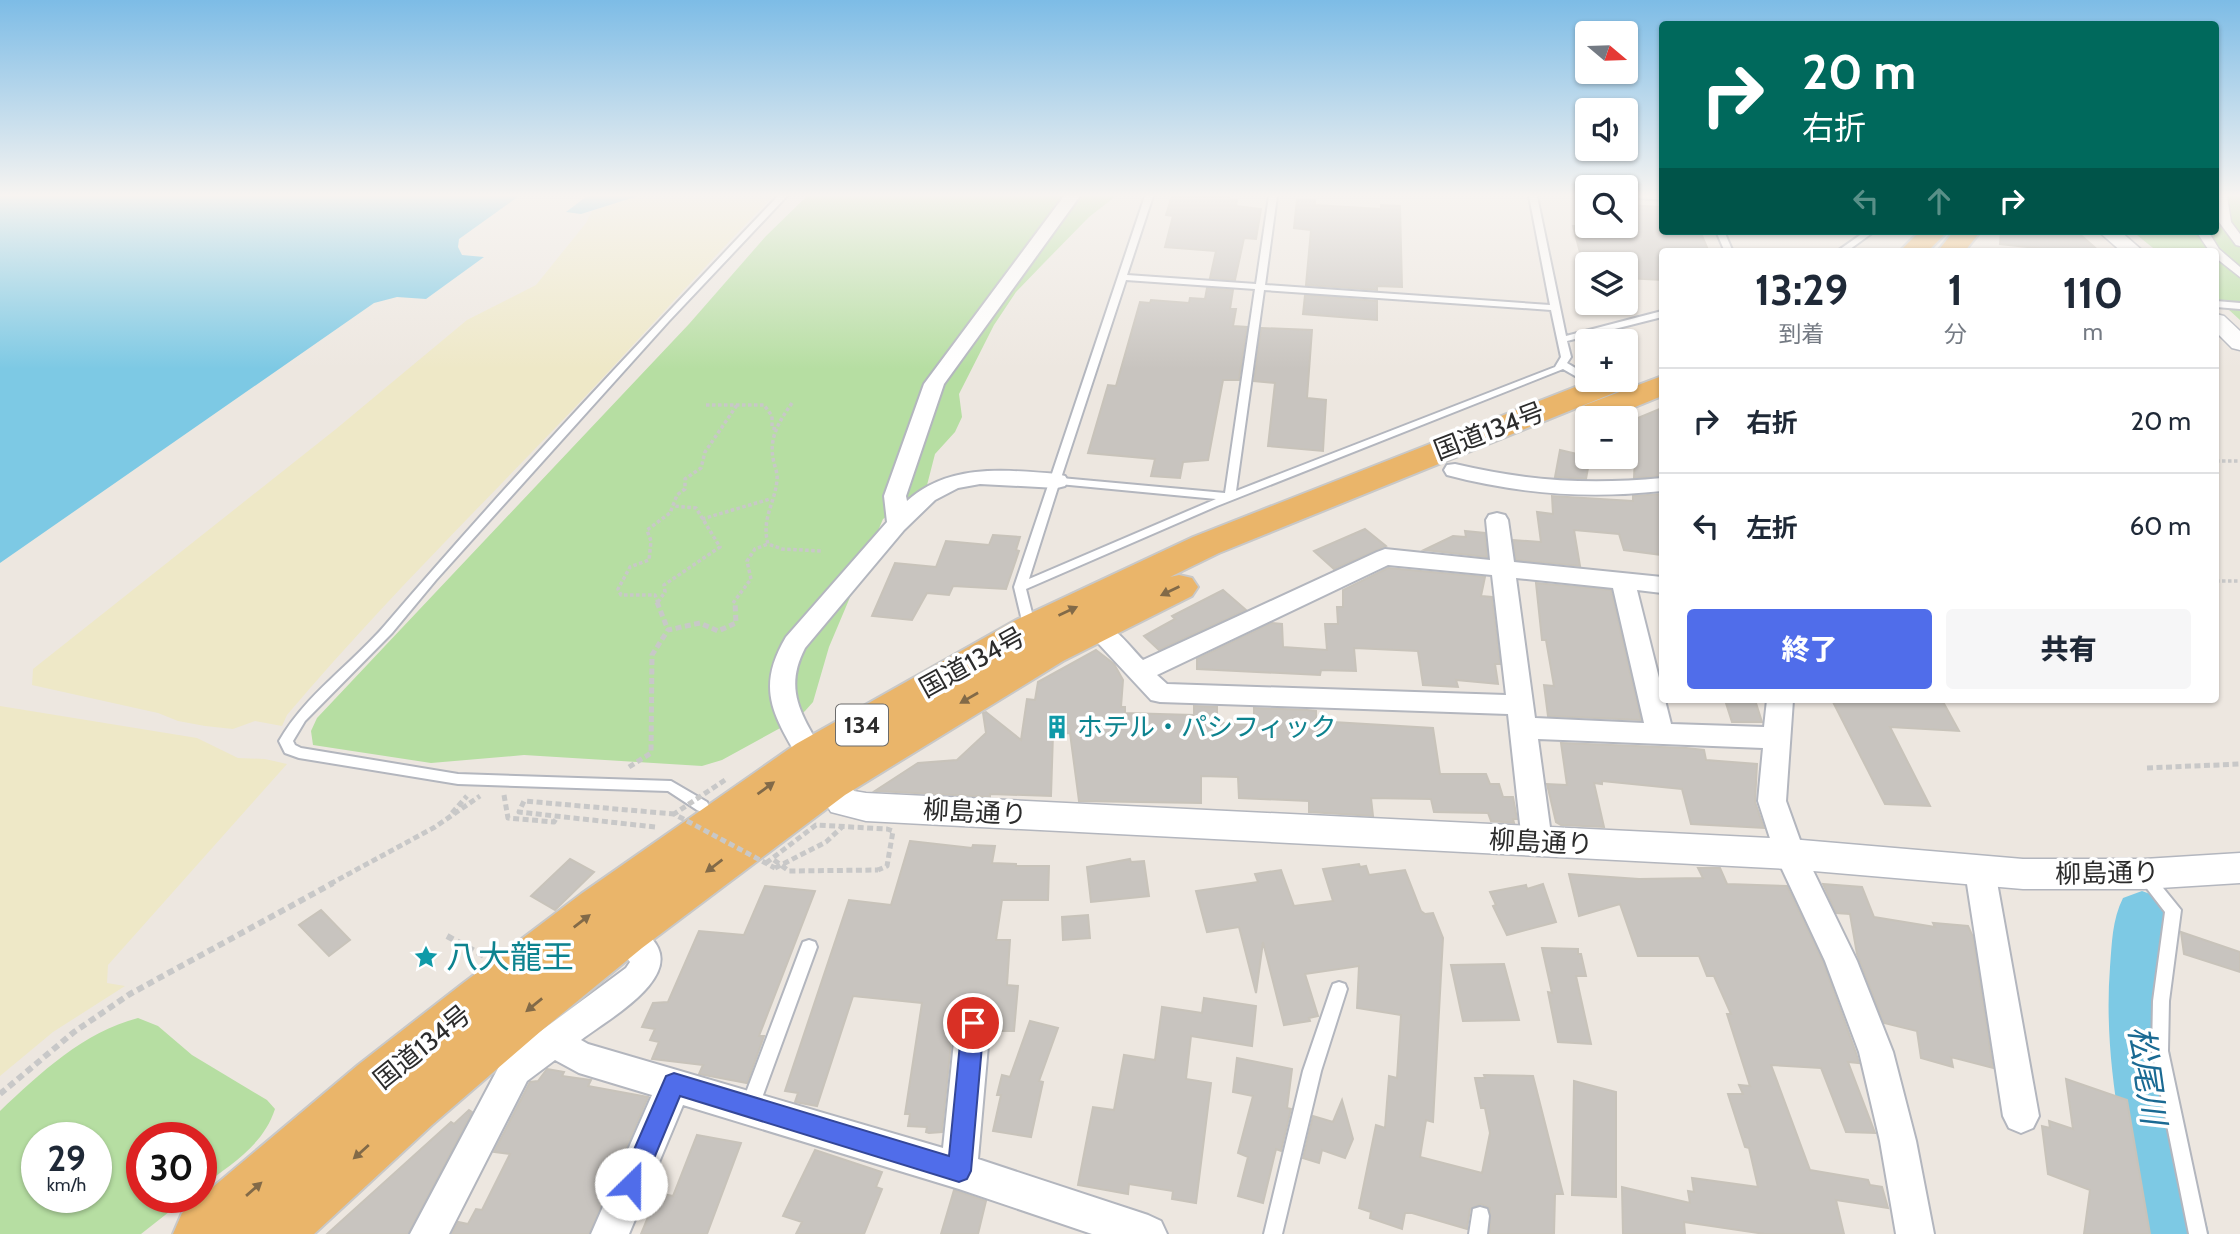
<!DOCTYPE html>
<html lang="ja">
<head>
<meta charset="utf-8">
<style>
	body { margin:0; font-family:Cabin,"Noto Sans JP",sans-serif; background:#f6f6f7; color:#1f2937; height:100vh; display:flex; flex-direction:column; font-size:26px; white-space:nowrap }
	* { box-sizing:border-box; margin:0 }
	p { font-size:23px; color:#747a83 }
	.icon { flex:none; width:38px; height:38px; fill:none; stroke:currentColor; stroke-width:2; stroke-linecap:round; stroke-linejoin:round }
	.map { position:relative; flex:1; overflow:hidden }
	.side { position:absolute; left:1659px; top:248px; width:560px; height:455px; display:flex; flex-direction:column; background:#fff; border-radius:7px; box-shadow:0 2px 5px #0004 }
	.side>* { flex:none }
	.banner { position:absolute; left:1659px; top:21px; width:560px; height:214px; border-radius:7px; box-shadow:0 2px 5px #0004; background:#00695c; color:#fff; overflow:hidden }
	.needle { width:46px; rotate:109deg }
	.fabs { position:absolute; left:1575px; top:21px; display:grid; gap:14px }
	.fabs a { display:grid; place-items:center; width:63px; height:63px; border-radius:7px; background:#fff; box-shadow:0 2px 5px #0004; font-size:35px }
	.speed { position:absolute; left:21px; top:1122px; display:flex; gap:14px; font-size:35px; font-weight:700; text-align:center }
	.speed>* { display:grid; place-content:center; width:91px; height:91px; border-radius:50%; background:#fff; box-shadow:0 2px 5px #0004; line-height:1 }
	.speed small { font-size:18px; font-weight:400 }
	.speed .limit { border:10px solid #d22; background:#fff; color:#111 }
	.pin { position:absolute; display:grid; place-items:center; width:60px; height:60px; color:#fff; margin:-30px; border:4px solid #fff; border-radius:50%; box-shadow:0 2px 7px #0007 }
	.me { position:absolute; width:77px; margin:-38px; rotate:23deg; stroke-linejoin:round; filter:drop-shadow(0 0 5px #0008) }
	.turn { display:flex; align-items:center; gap:24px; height:147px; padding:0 28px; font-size:32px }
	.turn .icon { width:91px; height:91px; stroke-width:2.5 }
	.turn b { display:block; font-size:49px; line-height:60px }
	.lanes { display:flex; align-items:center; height:66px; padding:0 28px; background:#0003; justify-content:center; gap:35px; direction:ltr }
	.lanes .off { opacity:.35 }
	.eta { display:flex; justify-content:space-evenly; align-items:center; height:119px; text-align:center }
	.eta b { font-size:42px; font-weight:800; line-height:49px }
	.primary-button { display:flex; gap:14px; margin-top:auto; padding:14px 28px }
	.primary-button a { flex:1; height:80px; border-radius:7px; background:#506dea; color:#fff; font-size:28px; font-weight:800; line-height:80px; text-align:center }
	.primary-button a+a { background:#f6f6f7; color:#1f2937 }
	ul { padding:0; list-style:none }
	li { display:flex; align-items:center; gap:21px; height:105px; padding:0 28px; border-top:2px solid #e0e1e3 }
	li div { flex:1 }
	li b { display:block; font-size:26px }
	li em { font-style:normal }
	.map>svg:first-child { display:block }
</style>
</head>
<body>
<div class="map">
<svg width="2240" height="1234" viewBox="0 0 2240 1234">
	<rect width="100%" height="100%" fill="#ede7e0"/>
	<path fill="#b6dea2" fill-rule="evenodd" d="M807,196H1116L1089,217L1043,264L1016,292L994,325L959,394L962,417L955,432L935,454L926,489L883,519L829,647L813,702L805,711L793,721L722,760L702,766L524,755L431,763L313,745L311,731L317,718L689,324L766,236Z
		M2216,196H2240V320L2216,298V252H2158L2132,231H2216Z
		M138,1018L158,1026L192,1055L267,1100L275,1109C263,1146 231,1164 201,1187V1138H142V1197H188L141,1234H0V1111C40,1073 84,1032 138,1018ZM37,1138H96V1197H37Z"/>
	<path fill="#eee8c7" d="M638,196H773C707,263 645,333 581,401C482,505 380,605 287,715L282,726L255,721L233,729L205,726L178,721L158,713L32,685L33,669L336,429L467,320L536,285L586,223L592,211Z
		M0,706L197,738L238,758L265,759L287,764L108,965L107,983L125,986L53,1032L0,1076Z"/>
	<path fill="#7dc9e4" d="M0,196H519L459,239L458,247L462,255L484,257L426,299L397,297L374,303L0,563Z
		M587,196H638L581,214L566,212Z"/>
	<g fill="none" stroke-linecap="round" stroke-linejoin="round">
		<path fill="#7dc9e4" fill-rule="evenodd" d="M2142,891L2161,898L2170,915L2166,1007L2171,1063L2185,1137L2209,1234H2141C2123,1145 2103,1058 2110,967C2112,943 2112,920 2123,898Z"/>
	</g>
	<path fill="#c8c4bf" stroke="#c8c3ba" stroke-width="2" d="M1172,196H1229V199L1237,200L1236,206L1261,209L1256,239L1244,238L1235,280L1210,278L1216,251L1165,247L1173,216L1166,215Z
		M1297,199L1315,200V205L1381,209V205L1400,206L1402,287L1377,286V290L1306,285L1311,230L1294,228Z
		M1626,205L1662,207V231H1700L1709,252H1662V280L1626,278V264H1583L1573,226H1626Z
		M2001,231H2076L2100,252H2071L2000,244Z
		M1207,288L1233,290L1230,309H1236L1233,326L1247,327L1239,380H1223L1208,460L1183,462L1180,478L1151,476L1155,459L1088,453L1108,385L1116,386L1140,302L1150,303L1151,300L1189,303L1190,298L1205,299Z
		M1305,295L1377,301V320L1303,314Z
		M1261,328L1312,330L1307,398L1326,400L1323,451L1268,446L1275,383L1254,381Z
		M1662,408V476L1634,478L1635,456L1626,454V423Z
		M1560,450L1590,457L1586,479L1555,477Z
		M1662,494V555L1624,550L1619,534L1574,530L1580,566L1516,560L1513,540L1541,542L1537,512L1553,514L1552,496L1633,501V496Z
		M1365,529L1386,546L1334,569L1314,551Z
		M1465,531L1485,533L1487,557L1424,550L1453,536L1466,537Z
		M993,535L1020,537L1016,550L1019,551L1006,589L953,586L949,595L927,593L912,620L872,616L895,563L936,567L946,541L989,545Z
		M1388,568L1485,577L1481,596L1492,597L1500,664H1495L1498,684L1456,680L1458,687L1423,685L1418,651L1354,648L1356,671L1321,670L1320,675L1197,669V659L1272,623L1282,624L1283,647L1327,650L1325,624H1338L1337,607H1343V590Z
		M1536,583L1611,590L1641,720L1548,716L1544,685L1554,686L1546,640H1542Z
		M1223,590L1246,610L1159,650L1144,636L1175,619L1172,616Z
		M1096,650L1114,664L1123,680L1121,707H1125V713L1194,715V706L1217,707V723L1254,724V708L1307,710L1316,711V721L1433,728L1440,774H1486L1490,784H1499L1503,797H1513L1517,819H1513L1514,823L1491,821L1488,813L1434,812L1431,799L1371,798L1373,816L1309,812V801L1239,798L1238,777L1201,776V803L1079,801L1070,733L1053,734L1051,796L990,794V797L875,791L918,763L957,760L986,733L983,713L986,712L1021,740L1027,699L1035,700L1038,682Z
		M1725,700H1755L1762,722H1732Z
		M1832,700H1942L1959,731L1890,727L1930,806L1885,804Z
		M1561,743L1686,748L1704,750L1706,760L1757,764L1755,802L1764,828L1691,824L1682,789L1602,781V784L1594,783L1604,827L1561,825L1556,822L1547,784L1567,785Z
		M910,841L972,848L973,845L995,846L992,863L1016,864V866H1049L1048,900H1002L996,940H1010L1007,985L1018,986L1014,1031H992V1022L986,1010L972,1006L959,1011L953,1023L942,1132L929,1133L926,1132L927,1127L908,1126L910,1114H905L922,1003L853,996L817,1106L795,1102L798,1093L785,1091L849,900L891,905Z
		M570,859L594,872L555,910L531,896Z
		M1130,859L1131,862L1144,861L1149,896L1091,902L1087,867Z
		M1359,864L1360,867L1366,866L1369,875L1405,870L1421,911L1425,914L1433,913L1443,938L1433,1122L1426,1120L1420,1157L1482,1173L1490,1133L1485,1108H1481L1475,1078H1485L1484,1075L1533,1076L1563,1194H1555L1554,1234H1490V1208L1481,1204L1470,1209L1467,1229L1412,1213H1405L1402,1229L1370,1218L1371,1212L1359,1208L1376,1125L1385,1128L1389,1076L1397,1078L1401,1015L1357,1008L1359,966L1305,974L1318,1016L1309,1018L1310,1021L1284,1025L1263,942L1256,993L1239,927L1207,932L1196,891L1258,882L1255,874L1281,870L1294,906L1333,901L1323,869Z
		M1698,868H1720L1727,884L1787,886L1823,962L1856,1053L1859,1063L1848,1062L1875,1133L1846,1132L1821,1068L1771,1065L1810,1170L1868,1180L1870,1185L1882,1187L1888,1208L1836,1200L1844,1234H1765L1684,1222L1685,1234H1623L1622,1187L1690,1203L1688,1191L1694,1192L1692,1178L1758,1187L1749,1148L1745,1147L1728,1094H1743L1739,1085L1750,1086L1727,1014H1731L1714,976H1707L1699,956H1638L1620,904L1579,916L1569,874L1639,879L1703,878Z
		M1543,884L1556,922L1507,935L1493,906L1496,905L1490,892L1526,885L1527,889Z
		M1823,884L1862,887L1874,917L1935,927L1933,923L1968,926L1973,937L1993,1068L1951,1057L1953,1067L1921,1058L1917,1031L1884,1023L1857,954L1850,914L1836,913Z
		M765,886L815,891L759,1036H764L747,1083L699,1074L703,1065L652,1059L659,1042L650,1040L655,1029L642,1027L653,1003L668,1002L699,931L744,935Z
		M321,910L350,940L329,956L299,925Z
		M1088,915L1090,938L1063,940L1062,917Z
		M2181,932L2240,952V972L2184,954Z
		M1542,948L1578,949V954H1581L1586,976H1576L1591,1044L1558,1042L1548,992L1552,993Z
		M1504,964L1519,1020L1463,1021L1451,965Z
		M1204,998L1256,1006L1252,1046L1191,1036L1186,1079L1211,1083L1196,1203L1172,1199L1173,1191L1129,1184L1128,1194L1078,1185L1093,1107L1114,1110L1124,1055L1155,1060L1162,1007L1202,1013Z
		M1030,1021L1058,1028L1039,1081L1043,1082L1031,1137L993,1131L1001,1095H997L1002,1075L1010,1077Z
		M1237,1058L1292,1069L1287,1108L1291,1109L1281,1151L1276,1149L1263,1203L1238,1196L1248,1157L1238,1153L1253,1096L1233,1092Z
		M547,1069L564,1072L562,1076L591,1080L588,1086L648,1097L589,1234H452L458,1222L468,1224L476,1209L482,1210L510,1154L494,1152L530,1082L538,1081Z
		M2066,1079L2127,1100L2150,1234H2084L2090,1190L2048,1174L2042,1126L2050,1128L2049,1121L2073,1129Z
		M1574,1081L1616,1092V1197L1572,1195Z
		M1342,1100L1353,1139L1345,1158L1322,1150L1319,1163L1303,1158L1313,1116L1333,1122Z
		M469,1110L472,1112L408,1234H327L451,1122L454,1124Z
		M697,1135L741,1143L707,1234H641L658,1193L673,1196Z
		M815,1150L882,1172L876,1187L882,1189L864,1234H796L802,1222L783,1216Z
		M954,1190L986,1201L978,1234H941Z"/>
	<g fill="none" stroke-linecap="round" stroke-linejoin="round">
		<g stroke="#b3b6be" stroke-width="4">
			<path id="service" d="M778,196H787L669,321L436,580L392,633L305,721L293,741L295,745L301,748L458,774L671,781L707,802L709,806L707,810L702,812L697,810L668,791L458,784L299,758L285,753L279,741C306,694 352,664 386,624C512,477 645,336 778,196Z
				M1145,196H1153L1127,275L1256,284L1269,196H1277L1265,285L1550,305L1529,196H1537L1566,336L1662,311V317L1567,341L1571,357L1567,363L1587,375V380H1591L1590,381H1584L1563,369L1217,506L1026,589L1036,629L1030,633L1024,629L1014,587ZM1126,280L1255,289L1225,493L1061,478ZM1264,290L1551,310L1561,357L1555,367L1236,491ZM1059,484L1216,499L1029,579Z
				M1636,196H1662V200L1640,198Z
				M1716,231H1724L1733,252H1725Z
				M1866,231H1875L1846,252H1836Z
				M2216,301L2240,303V309L2216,307Z
				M2146,871L2151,873L2181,910L2169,1001L2168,1051L2207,1234H2189L2152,1051L2153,1001L2165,912L2138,877L2141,873Z
				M809,940L815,942L817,947L759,1106L756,1112L750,1114L744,1112L741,1106L801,947L803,942Z
				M1339,982L1345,984L1347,989L1321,1071L1282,1234H1264L1303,1071L1331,989L1333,984Z
				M1480,1207L1487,1209L1489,1216L1487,1234H1469L1473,1209Z"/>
		</g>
		<g stroke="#b3b6be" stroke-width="3">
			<path id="pedestrian" d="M2216,196H2227L2231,222L2240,234V246L2236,245L2219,222Z
				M2196,231H2208L2219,249L2240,267V277L2216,258V252H2210Z"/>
		</g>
		<g stroke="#b3b6be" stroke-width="4">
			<path id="minor" d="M1064,196H1080L944,384L906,496L907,501C949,463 1005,470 1057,474L1065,476L1068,481L1065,486L1057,488L980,484L958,488L935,500L904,530L805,648C782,692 804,718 825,756L821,763L811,766L801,763C774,716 755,689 786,637L887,522L884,496L924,384Z
				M1455,464C1527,481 1588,485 1662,478V491C1588,499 1519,494 1447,475L1444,470L1447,465Z
				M1497,513L1505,515L1508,520L1514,562L1662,577V593L1637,590L1662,690V700H1665L1671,724L1764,727L1767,700H1793L1786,801L1805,854L1857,961L1893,1052L1916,1141L1934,1234H1896L1880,1141L1859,1052L1825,961L1775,854L1758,801L1763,748L1538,739L1552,842L1547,850L1537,854L1527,850L1522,842L1508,714L1160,702L1151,700L1084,628L1087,622C1109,616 1128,645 1143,660L1377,552L1385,549L1490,560L1486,520L1489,515ZM1388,565L1492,575L1506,695L1167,684L1157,675ZM1516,578L1613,588L1644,723L1535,718Z
				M1980,859L1991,862L1995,871L2039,1116L2033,1128L2021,1133L2009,1128L2003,1116L1965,871L1969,862Z
				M625,919C636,924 642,930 651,938C688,976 608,1019 581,1040L588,1044L943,1148L956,1023L961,1012L973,1008L985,1012L990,1023L978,1159L1148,1215L1161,1221L1167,1234H1092L959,1189L683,1105L629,1234H591L652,1095L579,1073L555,1060L527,1081L449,1234H410L503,1059L626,968L630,962L609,933L614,923Z"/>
		</g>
		<g stroke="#b3b6be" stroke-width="3">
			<path id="tertiary" d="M2098,231H2120L2144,252H2122Z
				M2216,314L2224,316L2240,331V350L2232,348L2216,332Z
				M817,752L829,756L854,791L866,793L1790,839L2023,859H2144L2240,853V883L2144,889H2023L1790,869L866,821L831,812L800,765L805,756Z"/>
		</g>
		<g stroke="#c8c8c8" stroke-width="4">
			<path id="trunk" d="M1920,231H1948L1927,252H1899Z
				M1954,231H1981L1964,252H1937Z
				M1626,372L1631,374L1635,380L1631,386L1219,553L1170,577L1179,575L1192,578L1198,587L1192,596L1063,661L845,795L642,948L541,1031L432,1125L314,1234H173L182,1213L358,1065L462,984L581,894L796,744L1016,620L1193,537L1593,380H1626Z
				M1662,376V396L1608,418L1587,419L1580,412L1585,405Z"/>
		</g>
		<path stroke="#c8c8c8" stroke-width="3.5" stroke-dasharray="3.5 2.5" stroke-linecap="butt" d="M792,403C780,420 769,437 773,458C774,466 778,472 777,480C775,503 761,519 768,544L782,549L822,551
			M706,405H764L772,416V428L776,429
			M2216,461H2240
			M702,519L770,499
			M2216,581H2240
			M658,602L665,592L664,585L720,547L696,508L674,506
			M658,603L655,595H621L618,589L630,567L649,560L651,541L647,530L670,513L677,495L685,489V479L701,468L705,452L737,405
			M733,603L751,579L747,561L755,549L768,544"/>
		<path stroke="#c8c8c8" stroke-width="5" stroke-dasharray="6 3.5" stroke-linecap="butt" d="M657,602L668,630
			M629,767L651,753L652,655L668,630L700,623L718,631L736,623L735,602
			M2147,768L2240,764
			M504,795L508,818L554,822L558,815
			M452,813L467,796
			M655,827L519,812L524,801L674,814
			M774,860L789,871L878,870
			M775,868L826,842L842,827
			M330,884L435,827L480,796"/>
		<path stroke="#c8c8c8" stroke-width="6" stroke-dasharray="7 4.5" stroke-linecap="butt" d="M447,936L484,956
			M0,1094L74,1032L130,994L333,883"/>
		<use href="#service" fill="#fff" fill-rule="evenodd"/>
		<use href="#pedestrian" fill="#fff" fill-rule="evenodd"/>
		<use href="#minor" fill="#fff" fill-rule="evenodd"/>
		<use href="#tertiary" fill="#fff" fill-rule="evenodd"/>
		<use href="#trunk" fill="#eab56a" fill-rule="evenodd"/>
		<path stroke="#c8c8c8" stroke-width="5" stroke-dasharray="6 3.5" stroke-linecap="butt" d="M725,780L674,814L775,868
			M766,863L816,825L887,829L893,831L887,866L878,870"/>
	</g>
	<defs><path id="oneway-solid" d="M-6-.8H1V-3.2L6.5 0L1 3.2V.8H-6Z" transform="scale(1.75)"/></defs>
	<g fill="#826a48">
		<use href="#oneway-solid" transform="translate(1170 591) rotate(154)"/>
		<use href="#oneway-solid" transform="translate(1068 611) rotate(-25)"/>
		<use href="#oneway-solid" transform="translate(969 698) rotate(150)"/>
		<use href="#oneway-solid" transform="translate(766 788) rotate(-36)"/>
		<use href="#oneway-solid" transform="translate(714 866) rotate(143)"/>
		<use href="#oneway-solid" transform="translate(582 921) rotate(-38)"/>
		<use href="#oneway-solid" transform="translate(534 1005) rotate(141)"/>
		<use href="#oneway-solid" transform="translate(361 1152) rotate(138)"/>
		<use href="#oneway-solid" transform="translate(254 1189) rotate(-41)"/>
	</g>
	<linearGradient id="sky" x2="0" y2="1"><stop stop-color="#7dbce6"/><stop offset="0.53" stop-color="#f7f4f1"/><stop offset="1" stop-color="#f7f4f1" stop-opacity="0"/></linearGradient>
	<rect width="2240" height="369" fill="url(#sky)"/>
	<path fill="#506dea" stroke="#344798" stroke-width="2" d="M973,1013L981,1016L984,1023L971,1171L967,1179L959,1182L680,1096L640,1192L631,1196L623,1192L619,1184L623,1175L666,1076L674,1073L949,1156L962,1023L965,1016Z"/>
	<defs>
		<g id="building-bare" transform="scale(1.89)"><path d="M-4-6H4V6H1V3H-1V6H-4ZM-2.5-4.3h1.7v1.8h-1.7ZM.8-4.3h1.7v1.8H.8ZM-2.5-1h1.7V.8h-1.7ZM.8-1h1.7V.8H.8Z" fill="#0f9aa8" stroke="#fff" stroke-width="2.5" paint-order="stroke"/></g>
		<g id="sight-bare" transform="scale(1.89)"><path d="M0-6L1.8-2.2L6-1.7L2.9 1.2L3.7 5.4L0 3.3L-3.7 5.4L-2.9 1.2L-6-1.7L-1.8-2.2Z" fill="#0f9aa8" stroke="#fff" stroke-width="2.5" paint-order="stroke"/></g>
	</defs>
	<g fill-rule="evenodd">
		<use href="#building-bare" x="1057" y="727"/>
		<use href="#sight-bare" x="426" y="957"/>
	</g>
	<g text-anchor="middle" stroke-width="7" stroke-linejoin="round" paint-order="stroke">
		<rect fill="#fff" stroke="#6b6b6b" stroke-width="2" x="836" y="704.5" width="52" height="41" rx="5"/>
		<g font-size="24" font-weight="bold" fill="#2c2c2c">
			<text x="862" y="733">134</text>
		</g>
		<g font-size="26" fill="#2c2c2c" stroke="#fff">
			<text transform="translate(1489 431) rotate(-21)" y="9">国道134号</text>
			<text transform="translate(972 662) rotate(-29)" y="9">国道134号</text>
			<text transform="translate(975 812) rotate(3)" y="9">柳島通り</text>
			<text transform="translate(1541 842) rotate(3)" y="9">柳島通り</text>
			<text transform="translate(2107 873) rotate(-1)" y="9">柳島通り</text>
			<text transform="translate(422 1047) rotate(-39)" y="9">国道134号</text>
		</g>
		<g font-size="26" fill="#0d838f" stroke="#fff" text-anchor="start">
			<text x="1077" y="736">ホテル・パシフィック</text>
		</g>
		<g font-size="32" fill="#0d838f" stroke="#fff" text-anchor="start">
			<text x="446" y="968">八大龍王</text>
		</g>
		<g font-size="33" font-style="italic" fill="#1a6a93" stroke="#fff">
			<text transform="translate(2148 1075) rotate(82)" y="12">松尾川</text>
		</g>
	</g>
</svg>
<div class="fabs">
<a><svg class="needle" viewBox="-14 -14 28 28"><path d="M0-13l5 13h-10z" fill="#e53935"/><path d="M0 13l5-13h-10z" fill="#747a83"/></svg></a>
<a><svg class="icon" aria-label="sound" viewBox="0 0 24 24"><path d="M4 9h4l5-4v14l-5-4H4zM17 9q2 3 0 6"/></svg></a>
<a><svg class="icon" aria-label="search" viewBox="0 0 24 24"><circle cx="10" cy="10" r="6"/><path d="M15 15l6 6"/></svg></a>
<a><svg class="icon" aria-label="layers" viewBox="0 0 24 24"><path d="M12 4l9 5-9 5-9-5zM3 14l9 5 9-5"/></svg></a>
<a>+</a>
<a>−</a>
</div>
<div class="speed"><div>29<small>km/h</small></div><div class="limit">30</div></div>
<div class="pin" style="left:973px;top:1023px;background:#d93025"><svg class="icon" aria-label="arrive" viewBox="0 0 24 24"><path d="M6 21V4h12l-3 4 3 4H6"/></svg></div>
<svg class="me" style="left:631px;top:1184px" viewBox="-20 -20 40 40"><circle r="19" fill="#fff"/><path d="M0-13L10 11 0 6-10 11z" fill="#506dea"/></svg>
<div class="banner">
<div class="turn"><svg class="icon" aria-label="right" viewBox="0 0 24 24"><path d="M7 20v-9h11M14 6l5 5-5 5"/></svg><div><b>20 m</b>右折</div></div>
<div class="lanes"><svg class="icon off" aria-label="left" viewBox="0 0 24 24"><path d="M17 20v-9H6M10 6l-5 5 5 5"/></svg><svg class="icon off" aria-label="ahead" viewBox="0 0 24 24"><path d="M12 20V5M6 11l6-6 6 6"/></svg><svg class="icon" aria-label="right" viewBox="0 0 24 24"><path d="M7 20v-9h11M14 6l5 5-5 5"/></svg></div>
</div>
<section class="side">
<div class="eta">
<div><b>13:29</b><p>到着</p></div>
<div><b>1</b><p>分</p></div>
<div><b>110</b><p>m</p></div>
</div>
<ul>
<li><svg class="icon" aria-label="right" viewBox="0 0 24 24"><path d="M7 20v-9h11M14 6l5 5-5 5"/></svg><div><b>右折</b></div><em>20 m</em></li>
<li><svg class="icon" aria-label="left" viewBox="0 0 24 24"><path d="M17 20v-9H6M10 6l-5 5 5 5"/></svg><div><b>左折</b></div><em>60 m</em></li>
</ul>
<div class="primary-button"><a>終了</a><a>共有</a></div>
</section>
</div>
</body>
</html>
